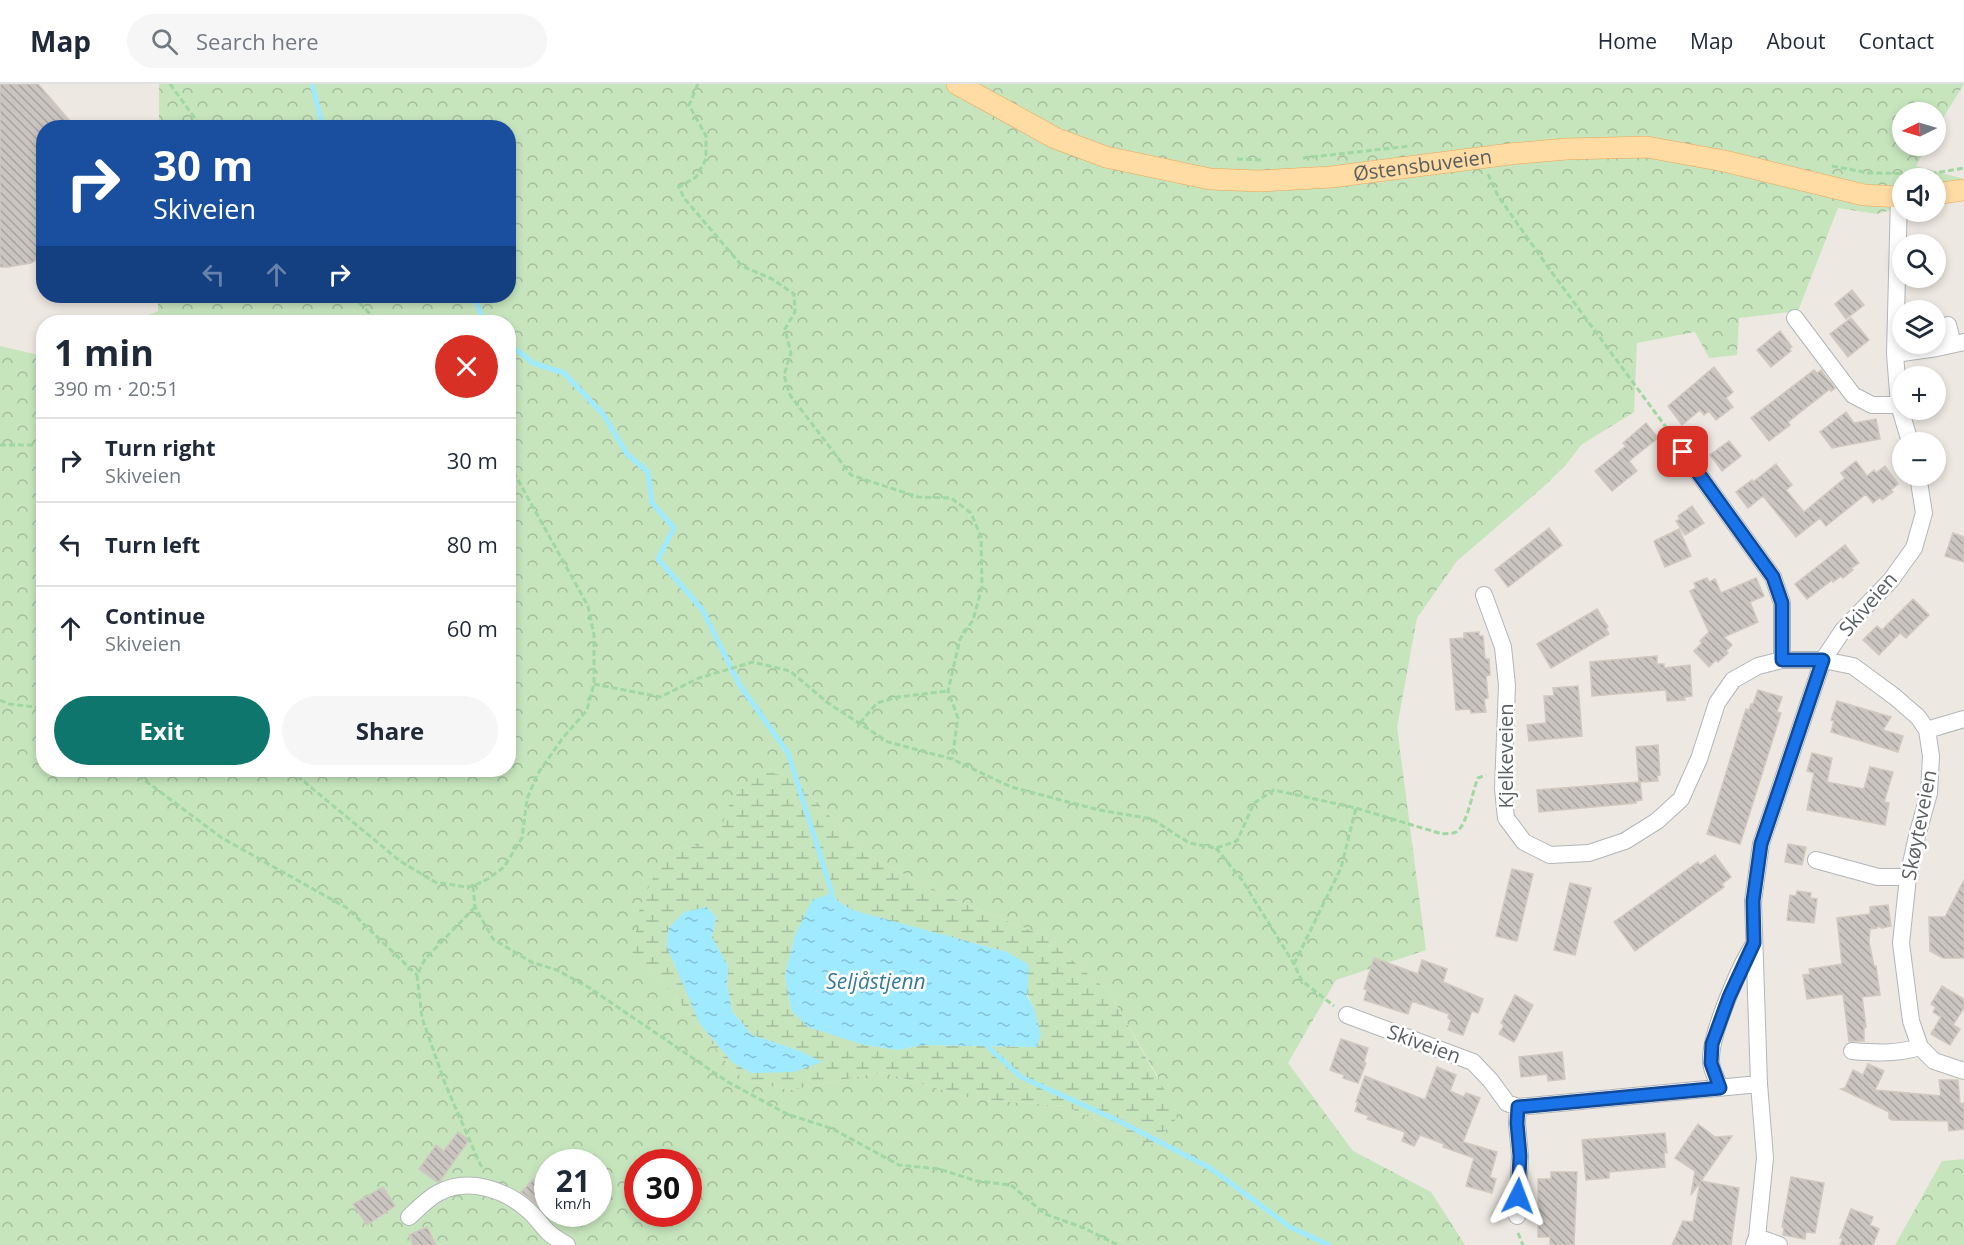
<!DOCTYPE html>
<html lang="en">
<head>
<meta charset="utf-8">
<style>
	body { margin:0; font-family:"Open Sans",sans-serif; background:#f6f6f7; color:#1f2937; height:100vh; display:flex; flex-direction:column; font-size:22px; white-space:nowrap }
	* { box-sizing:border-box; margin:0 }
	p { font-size:20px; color:#747a83 }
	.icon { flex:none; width:33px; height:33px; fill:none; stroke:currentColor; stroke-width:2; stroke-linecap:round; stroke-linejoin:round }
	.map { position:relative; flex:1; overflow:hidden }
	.panel { position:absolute; left:36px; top:231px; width:480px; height:462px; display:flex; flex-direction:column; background:#fff; border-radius:24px; box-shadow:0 3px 9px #0003 }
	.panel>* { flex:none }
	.banner { position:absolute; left:36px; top:36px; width:480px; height:183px; border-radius:24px; box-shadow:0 3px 9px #0003; background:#1a4fa0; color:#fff; overflow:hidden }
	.needle { width:39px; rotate:265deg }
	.tools { position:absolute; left:1892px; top:18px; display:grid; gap:12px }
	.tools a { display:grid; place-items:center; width:54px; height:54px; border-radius:50%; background:#fff; box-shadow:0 3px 9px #0003; font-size:30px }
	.speed { position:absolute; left:534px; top:1065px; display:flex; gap:12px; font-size:30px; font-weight:700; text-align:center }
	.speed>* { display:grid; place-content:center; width:78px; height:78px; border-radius:50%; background:#fff; box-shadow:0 3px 9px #0003; line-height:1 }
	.speed small { font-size:15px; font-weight:400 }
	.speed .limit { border:9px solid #d22; background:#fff; color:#111 }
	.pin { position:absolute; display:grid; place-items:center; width:51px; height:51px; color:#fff; margin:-26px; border-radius:12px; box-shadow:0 3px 9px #0006 }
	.me { position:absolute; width:66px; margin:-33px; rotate:3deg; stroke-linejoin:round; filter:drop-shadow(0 0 4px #0008) }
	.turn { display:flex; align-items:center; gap:21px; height:126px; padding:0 18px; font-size:27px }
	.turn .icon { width:78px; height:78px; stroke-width:2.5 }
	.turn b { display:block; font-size:42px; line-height:51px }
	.lanes { display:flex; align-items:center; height:57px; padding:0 18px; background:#0003; justify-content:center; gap:30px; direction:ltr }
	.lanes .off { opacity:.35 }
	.round { display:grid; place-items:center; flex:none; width:63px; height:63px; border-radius:32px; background:#f6f6f7 }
	.head { display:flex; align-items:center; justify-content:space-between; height:102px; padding:0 18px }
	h1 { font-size:36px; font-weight:700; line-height:45px }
	.cta { display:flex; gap:12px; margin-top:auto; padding:12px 18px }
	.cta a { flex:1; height:69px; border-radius:36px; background:#0f766e; color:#fff; font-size:24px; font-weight:700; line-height:69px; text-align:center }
	.cta a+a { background:#f6f6f7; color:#1f2937 }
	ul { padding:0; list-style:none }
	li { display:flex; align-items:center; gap:18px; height:84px; padding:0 18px; border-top:2px solid #e0e1e3 }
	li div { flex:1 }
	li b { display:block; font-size:22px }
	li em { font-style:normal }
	header { display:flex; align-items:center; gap:36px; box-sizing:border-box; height:84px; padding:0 30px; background:#fff; border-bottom:2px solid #e0e1e3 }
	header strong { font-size:28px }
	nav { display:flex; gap:33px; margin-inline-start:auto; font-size:21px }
	.search { width:420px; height:54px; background:#f6f6f7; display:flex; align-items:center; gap:15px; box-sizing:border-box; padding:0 21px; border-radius:33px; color:#747a83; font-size:22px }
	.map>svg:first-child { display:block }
</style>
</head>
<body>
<header>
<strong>Map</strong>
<div class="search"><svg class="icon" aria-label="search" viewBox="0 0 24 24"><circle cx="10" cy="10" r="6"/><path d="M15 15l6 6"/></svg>Search here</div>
<nav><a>Home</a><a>Map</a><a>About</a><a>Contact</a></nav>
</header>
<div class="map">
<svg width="1964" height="1161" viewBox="0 0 1964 1161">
	<defs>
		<pattern id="forest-crowns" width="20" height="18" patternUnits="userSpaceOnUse" patternTransform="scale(1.5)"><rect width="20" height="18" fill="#c6e5bd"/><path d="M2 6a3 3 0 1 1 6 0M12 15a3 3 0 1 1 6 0" fill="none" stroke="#a4bd9d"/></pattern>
		<pattern id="wetland-marsh" width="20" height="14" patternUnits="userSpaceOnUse" patternTransform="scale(1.5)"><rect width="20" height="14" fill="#c6e5bd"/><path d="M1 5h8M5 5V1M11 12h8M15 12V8" fill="none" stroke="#a4bd9d"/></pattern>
		<pattern id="water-ripples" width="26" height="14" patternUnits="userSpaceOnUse" patternTransform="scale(1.5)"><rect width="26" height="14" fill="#9feaff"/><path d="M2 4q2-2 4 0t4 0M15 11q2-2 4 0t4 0" fill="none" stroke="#85c1d2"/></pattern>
		<pattern id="building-back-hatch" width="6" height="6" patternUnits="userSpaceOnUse" patternTransform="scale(1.5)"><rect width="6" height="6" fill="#cac5c0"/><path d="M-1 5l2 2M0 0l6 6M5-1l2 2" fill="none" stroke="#a7a39f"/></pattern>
	</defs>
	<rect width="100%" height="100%" fill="#ede8e1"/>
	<path fill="url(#forest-crowns)" fill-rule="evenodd" d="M159,0H1964L1935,47V28H1902V62H1927L1916,82L1964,95V114L1935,116V94H1902V123L1877,130L1838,124L1798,227L1739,234L1737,271L1709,274L1695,248L1637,259L1634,328L1581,361L1565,382L1542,404L1457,477L1417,534L1397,643L1426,866L1336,896L1288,979L1353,1067L1431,1108L1465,1161H0V262L43,272L44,686H508V238H132L158,227V212H508V44L159,43ZM798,697L864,770L951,814L1044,852L1109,908L1158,993L1151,1061L1065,1022L974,1015L882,988L791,1006L746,997L729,981L674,911L632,871L666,766L716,758ZM548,1078H598V1130H548ZM638,1078H688V1130H638Z
		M1964,1075V1161H1895L1942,1077Z"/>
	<path fill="url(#wetland-marsh)" fill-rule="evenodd" d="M767,687L798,697L864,770L951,814L1044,852L1109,908L1179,1032L1151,1061L1065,1022L974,1015L882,988L791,1006L746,997L729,981L674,911L632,872L640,822L666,766L716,758L735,705ZM832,809L838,817L851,826L1007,868L1033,922L1037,963L923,961L898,966L864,961L791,926L785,891L795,851ZM707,823L716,833L712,854L728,881L727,901L732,927L752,951L800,967L821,978L751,989L732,978L700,940Z"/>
	<path fill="url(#water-ripples)" d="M832,809L838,817L852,826L1007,868L1029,881L1027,912L1033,922L1041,950L1037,963L923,961L898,966L864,961L808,943L791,926L785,891L795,851L812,816Z
		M707,823L716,833L712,854L728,881L727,901L732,927L752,951L800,967L822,978L794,988L751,989L732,978L700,940L667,863L668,845L684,828Z"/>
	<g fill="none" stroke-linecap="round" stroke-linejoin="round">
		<path stroke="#9feaff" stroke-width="5" d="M312,0L323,44
			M474,212L482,233L487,238
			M508,259L533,279L564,289L603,330L627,370L648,388L652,419L674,444L658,475L702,525L739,600L788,669L832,809
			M987,962L1021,993L1121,1038L1210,1084L1290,1143L1329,1161"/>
	</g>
	<path fill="url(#building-back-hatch)" stroke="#d1c8bf" stroke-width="1.5" d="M0,0H38L76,44H44V172L31,179L8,183H0Z
		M1852,206L1864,221L1846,235L1835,220Z
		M1851,234L1869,256L1848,273L1830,250Z
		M1780,247L1792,263L1789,265L1791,267L1771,283L1757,266Z
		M1714,283L1733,308L1726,314L1733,323L1716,336L1709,327L1704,331L1700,326L1682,341L1668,322Z
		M1814,286L1817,289L1821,286L1835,304L1831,307L1830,305L1788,338L1790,341L1769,357L1751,334Z
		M1846,328L1854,339L1876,335L1880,355L1832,364L1820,348Z
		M1646,339L1658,354L1629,377L1637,387L1612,407L1595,387L1626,362L1623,359Z
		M1729,357L1741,372L1722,387L1710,371Z
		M1856,377L1867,392L1874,386L1876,389L1885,382L1898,400L1891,406L1893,408L1882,416L1880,413L1873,419L1866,410L1826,442L1820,434L1796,453L1763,412L1748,424L1736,408L1752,396L1753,398L1776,380L1792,401L1786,406L1804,428L1845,394L1841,389Z
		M1692,422L1704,439L1685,451L1676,437L1680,435L1678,432Z
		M1549,444L1562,461L1508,503L1495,486Z
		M1679,445L1691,472L1665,483L1654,457Z
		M1953,449L1964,453V478L1945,472Z
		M1845,461L1859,479L1851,484L1853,486L1843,494L1841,492L1833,498L1832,496L1807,515L1795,500Z
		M1707,494L1709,498L1715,495L1721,509L1756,494L1764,512L1750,518L1758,538L1724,553L1732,561L1726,567L1728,569L1718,578L1716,576L1709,583L1694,567L1702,559L1700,557L1709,548L1690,507L1696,504L1694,499Z
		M1913,515L1929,531L1906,554L1900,549L1879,571L1863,556L1877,542L1882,546Z
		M1597,525L1608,543L1606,545L1609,550L1551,584L1537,560Z
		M1479,548V552H1483L1485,575H1489L1490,591L1486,592L1488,614L1484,615L1486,628L1471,629L1470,625L1456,626L1450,555L1464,554V549Z
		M1657,572V580H1664V584L1690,581L1692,612L1684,613L1685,616L1667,617L1666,606L1592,612L1590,578Z
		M1578,602L1582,652L1529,657L1527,641L1546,639L1544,612H1554L1553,604Z
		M1758,606L1782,613L1777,628L1781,629L1740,760L1707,750L1746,625L1749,626L1751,620H1753Z
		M1837,617L1891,633L1883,646L1903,652L1898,668L1831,648L1834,637L1831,636Z
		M1658,661L1660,691H1657L1658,697L1640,698L1642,716L1636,717V719L1539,728L1537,706L1639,698L1636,663Z
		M1812,669L1832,674L1827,698L1864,705L1870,683L1893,688L1884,718L1889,719L1885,741L1807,726L1814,689L1807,687Z
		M1788,760L1806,763L1802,781L1785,778Z
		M1715,771L1731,793L1722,800L1724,803L1635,867L1614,838L1698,778L1700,781Z
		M1512,785L1533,790L1517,857L1496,852Z
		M1964,796V874H1943L1930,867L1929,833H1945Z
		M1570,799L1591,804L1575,871L1554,866Z
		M1797,807L1811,809L1810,814L1817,815L1814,839L1787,836L1790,811L1796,812Z
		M1888,821L1891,842L1882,844L1878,842L1877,844L1870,845L1869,858L1874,882H1876L1880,911L1862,913L1866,943H1864V957H1849L1843,910L1807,915L1803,891L1810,890L1809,885L1842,880L1837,834L1870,830V823Z
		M1374,874L1418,890L1422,876L1447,885L1443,898L1483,915L1478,929L1472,927L1463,951L1448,946L1451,936L1448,934L1449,930L1412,917L1408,930L1364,916L1367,906L1364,905Z
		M1942,902L1964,915V924L1953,941L1960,945L1950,961L1931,950L1941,933L1933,928L1936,923L1931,920Z
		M1515,911L1533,921L1514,958L1499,950L1504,941L1501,939Z
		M1341,955L1368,964L1364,978L1366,979L1358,999L1343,994L1344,991L1330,986Z
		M1562,968L1565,995L1548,997L1547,990L1521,993L1519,973Z
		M1868,980L1884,987L1875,1006L1941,1012L1939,996H1958L1960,1020L1964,1019V1045L1949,1047L1948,1037L1892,1036L1889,1034V1028L1841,1005L1845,1004L1853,986L1863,991Z
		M1437,983L1456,991L1450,1007L1464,1013L1466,1009L1480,1014L1463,1058L1497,1068L1490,1093L1496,1095L1492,1109L1466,1102L1474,1074L1443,1063L1444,1060L1420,1051L1414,1062L1402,1057L1405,1048L1367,1035L1369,1032L1355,1027L1358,1018H1356L1365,992L1425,1016Z
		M1698,1040L1715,1053L1732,1052L1701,1097L1739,1104L1731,1161H1672L1683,1137L1693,1138L1700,1098L1691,1111L1695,1087L1675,1074Z
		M458,1048L469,1056L440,1097L437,1098L419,1085L436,1061L444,1067Z
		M1665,1049L1667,1069L1664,1067L1665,1083L1609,1088V1094L1586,1096L1582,1056Z
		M1551,1088H1577L1574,1161H1550V1153H1538V1095H1551Z
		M1791,1093L1824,1099L1815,1149L1806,1148L1805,1155L1783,1151L1784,1144L1782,1143Z
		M534,1095L548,1110V1112L538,1121L521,1108Z
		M383,1103L395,1122L367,1141L353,1120Z
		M1851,1125L1873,1133L1870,1141L1879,1145L1873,1161H1840L1843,1154H1840Z
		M427,1143L436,1161H413L409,1151Z"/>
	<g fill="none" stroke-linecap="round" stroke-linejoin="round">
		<g stroke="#b2b6b9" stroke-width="18">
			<path id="minor" d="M1899,113L1895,270L1899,321L1910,358
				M1795,234L1853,311L1872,321H1899
				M1948,241L1953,260
				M1895,270L1937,264L1964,258
				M1683,368L1773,493L1782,519V576
				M1484,511L1503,563L1507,601L1503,705L1506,734L1524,758L1550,771L1589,769L1625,757L1657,737L1681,715L1699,675L1717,619L1733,596L1758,582L1782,576H1823L1853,582L1895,613L1918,633L1927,646L1931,672L1929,709L1917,752L1908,793L1901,859L1911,937L1920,963L1934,977L1964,987
				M1927,646L1964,635
				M1816,776L1878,793H1908
				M1347,931L1473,978L1491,997L1507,1019L1518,1023L1759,1000
				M1852,967C1876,969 1897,970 1920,963
				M1720,1003C1717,995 1711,986 1711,977C1710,951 1739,883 1754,860
				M1517,1132L1520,1072L1517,1039L1518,1023
				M409,1133C418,1125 427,1115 438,1109C468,1093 505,1105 529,1127C536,1133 541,1141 548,1148C553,1153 561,1157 567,1161
				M1757,1153L1779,1161
				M1754,1161L1757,1153L1765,1074L1759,1000L1753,817L1761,760L1823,576L1843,546L1891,496L1914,464L1924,429L1918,392"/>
		</g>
		<g stroke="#f2a455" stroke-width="22">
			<g id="major">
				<path id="s1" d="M957,0L1055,54L1106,73L1210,95L1259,97L1331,93L1510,70L1566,65L1647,63L1724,77L1864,111L1902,113"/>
				<path d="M1935,110L1964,106"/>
			</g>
		</g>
		<path stroke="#a0d7a2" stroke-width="3" stroke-dasharray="6 3" stroke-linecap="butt" d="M170,0L202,44
			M698,0L689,21L706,52V75L696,93L679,103L684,114L742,182L772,195L794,210L795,228L785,245L791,269L784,291L790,311L851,391L918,413L951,414L971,429L981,453L982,503L973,536L960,555L948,607L958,634L952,675
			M1303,74L1410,62
			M1237,75L1264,76
			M1832,82L1869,89L1929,90L1964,84
			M1488,90L1498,112L1550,186L1674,354
			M353,212L373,233
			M350,238L373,233L394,238
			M0,361H44
			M594,600L660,613L699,594L753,578L790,587L828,619L888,658L952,675L1011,703L1099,726L1152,735L1189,759L1216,764L1237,757L1254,719L1274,706L1356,724L1442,750C1445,749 1453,750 1456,748C1468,741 1472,707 1478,694L1486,691
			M0,616L9,620L44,624
			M860,639L877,619L898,613L948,607
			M131,686L222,754L347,824L417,891
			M290,686L400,777L435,798L466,803L473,802L488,795L504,783L522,754L527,715L537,691L562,655L587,626L594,600V551L588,522L508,378
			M1216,764L1242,796L1294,880L1302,897L1334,922
			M473,802L475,823L493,855L531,878L557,886L588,903L728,998L787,1030L833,1045L899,1081L939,1085L977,1097L1011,1101L1045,1130L1084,1144L1118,1161
			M475,823L425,875L417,891L422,934L446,1002L480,1080L485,1086
			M1294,880L1341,784L1356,724
			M1518,1149L1523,1161"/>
		<use href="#minor" stroke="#fff" stroke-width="16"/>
		<use href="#major" stroke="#ffdca4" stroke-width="21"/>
	</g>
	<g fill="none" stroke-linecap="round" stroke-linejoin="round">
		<g stroke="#114b97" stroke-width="15">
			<path id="route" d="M1518,1112L1520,1072L1517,1039L1518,1023L1720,1004L1711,979L1712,960L1729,913L1754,859L1753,817L1761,760L1823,576H1782V519L1773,493L1683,368"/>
		</g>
		<use href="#route" stroke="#1a73e8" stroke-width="10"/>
	</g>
	<g text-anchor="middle" stroke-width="5" stroke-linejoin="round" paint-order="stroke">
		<g font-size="20" fill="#5a5f62" stroke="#fff">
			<text dy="7" stroke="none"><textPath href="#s1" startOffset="486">Østensbuveien</textPath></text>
			<text transform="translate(1868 520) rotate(-49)" y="7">Skiveien</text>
			<text transform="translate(1506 672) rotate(-90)" y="7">Kjelkeveien</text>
			<text transform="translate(1919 741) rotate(-79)" y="7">Skøyteveien</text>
			<text transform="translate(1424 960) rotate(20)" y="7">Skiveien</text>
		</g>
		<g font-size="21" font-style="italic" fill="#357a96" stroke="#fff">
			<text x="876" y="905">Seljåstjenn</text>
		</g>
	</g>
</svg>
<div class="tools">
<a><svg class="needle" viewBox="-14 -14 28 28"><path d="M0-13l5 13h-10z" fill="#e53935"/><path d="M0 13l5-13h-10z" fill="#747a83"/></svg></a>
<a><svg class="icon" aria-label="sound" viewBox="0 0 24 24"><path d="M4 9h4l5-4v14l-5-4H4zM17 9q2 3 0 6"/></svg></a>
<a><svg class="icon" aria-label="search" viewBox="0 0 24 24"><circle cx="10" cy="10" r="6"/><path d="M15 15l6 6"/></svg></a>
<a><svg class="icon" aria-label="layers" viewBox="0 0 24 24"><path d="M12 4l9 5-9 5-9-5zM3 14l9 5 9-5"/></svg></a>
<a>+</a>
<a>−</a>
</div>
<div class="speed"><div>21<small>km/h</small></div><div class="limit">30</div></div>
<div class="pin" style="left:1683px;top:368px;background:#d93025"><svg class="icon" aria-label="arrive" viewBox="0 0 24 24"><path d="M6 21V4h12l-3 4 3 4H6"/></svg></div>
<svg class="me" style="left:1518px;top:1112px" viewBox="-20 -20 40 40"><path d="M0-17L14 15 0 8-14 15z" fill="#1a73e8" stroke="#fff" stroke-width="4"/></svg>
<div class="banner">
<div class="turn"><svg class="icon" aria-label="right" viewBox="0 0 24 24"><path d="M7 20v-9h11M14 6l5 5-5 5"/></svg><div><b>30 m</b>Skiveien</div></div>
<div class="lanes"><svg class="icon off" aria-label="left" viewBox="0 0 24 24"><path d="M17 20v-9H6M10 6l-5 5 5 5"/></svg><svg class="icon off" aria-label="ahead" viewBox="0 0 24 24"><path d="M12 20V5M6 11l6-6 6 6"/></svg><svg class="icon" aria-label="right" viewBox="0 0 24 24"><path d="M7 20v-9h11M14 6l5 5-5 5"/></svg></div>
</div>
<section class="panel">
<div class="head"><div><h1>1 min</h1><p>390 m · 20:51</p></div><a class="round" style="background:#d93025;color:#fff"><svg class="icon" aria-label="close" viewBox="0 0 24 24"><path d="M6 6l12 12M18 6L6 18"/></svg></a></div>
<ul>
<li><svg class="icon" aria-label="right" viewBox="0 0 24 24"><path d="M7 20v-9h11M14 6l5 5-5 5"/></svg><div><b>Turn right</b><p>Skiveien</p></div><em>30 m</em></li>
<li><svg class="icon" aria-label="left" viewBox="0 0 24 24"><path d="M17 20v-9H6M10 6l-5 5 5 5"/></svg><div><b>Turn left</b></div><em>80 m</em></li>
<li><svg class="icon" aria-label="ahead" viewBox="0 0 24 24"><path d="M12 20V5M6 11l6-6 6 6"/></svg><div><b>Continue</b><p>Skiveien</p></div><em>60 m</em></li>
</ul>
<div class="cta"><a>Exit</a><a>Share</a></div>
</section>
</div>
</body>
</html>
